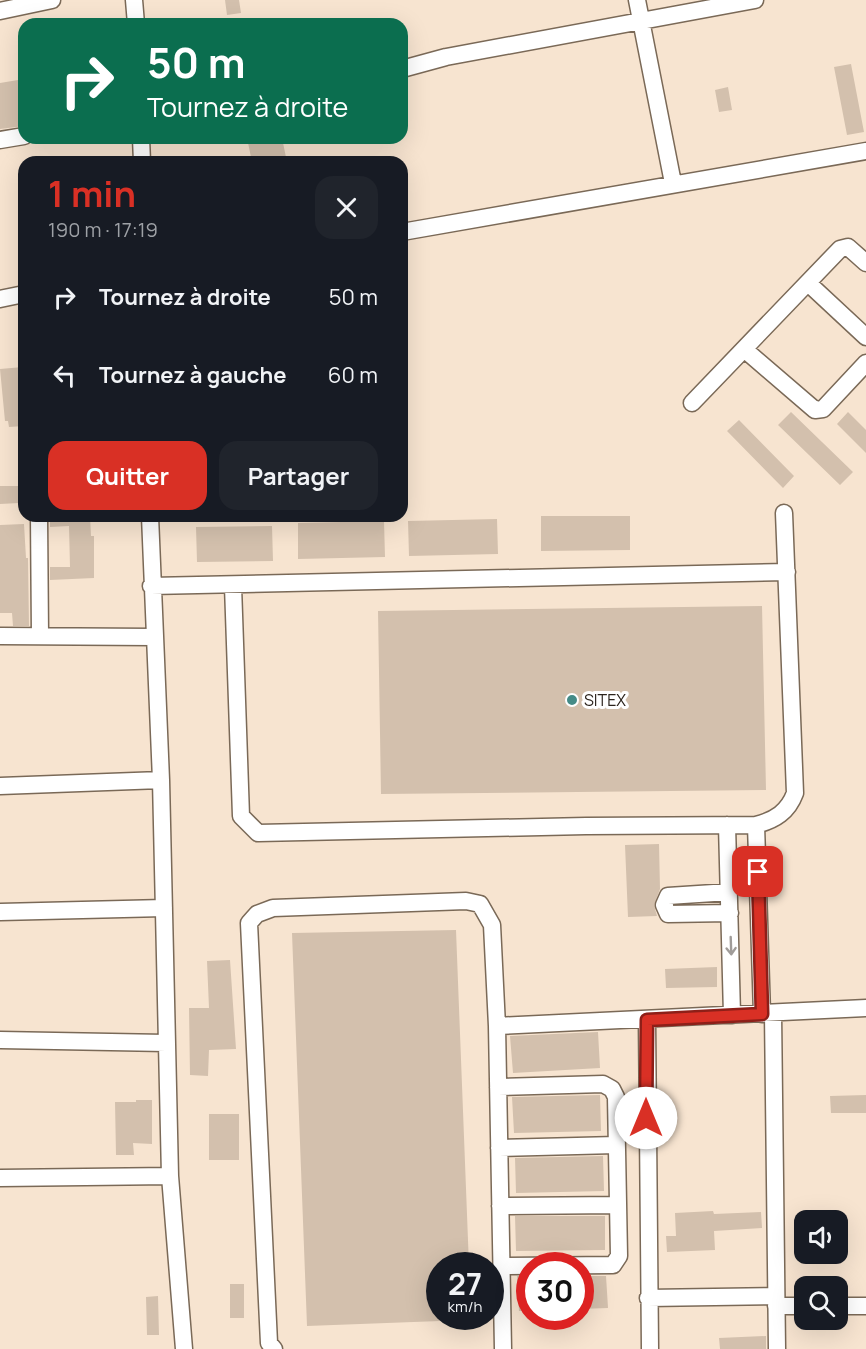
<!DOCTYPE html>
<html lang="fr">
<head>
<meta charset="utf-8">
<style>
	body { margin:0; font-family:Manrope,sans-serif; background:#20242c; color:#f1f3f6; height:100vh; display:flex; flex-direction:column; font-size:22px; white-space:nowrap }
	* { box-sizing:border-box; margin:0 }
	p { font-size:20px; color:#9ea1a6 }
	.icon { flex:none; width:33px; height:33px; fill:none; stroke:currentColor; stroke-width:2; stroke-linecap:round; stroke-linejoin:round }
	.map { position:relative; flex:1; overflow:hidden }
	.panel { position:absolute; left:18px; top:156px; width:390px; height:366px; display:flex; flex-direction:column; background:#171b24; border-radius:18px; box-shadow:0 6px 24px #0002 }
	.panel>* { flex:none }
	.top-card { position:absolute; left:18px; top:18px; width:390px; height:126px; border-radius:18px; box-shadow:0 6px 24px #0002; background:#0b6e4f; color:#fff; overflow:hidden }
	.fabs { position:absolute; left:794px; top:1210px; display:grid; gap:12px }
	.fabs a { display:grid; place-items:center; width:54px; height:54px; border-radius:12px; background:#171b24; box-shadow:0 6px 24px #0002; font-size:30px }
	.speed { position:absolute; left:426px; top:1252px; display:flex; gap:12px; font-size:30px; font-weight:700; text-align:center }
	.speed>* { display:grid; place-content:center; width:78px; height:78px; border-radius:50%; background:#171b24; box-shadow:0 6px 24px #0002; line-height:1 }
	.speed small { font-size:15px; font-weight:400 }
	.speed .limit { border:9px solid #d22; background:#fff; color:#111 }
	.pin { position:absolute; display:grid; place-items:center; width:51px; height:51px; color:#fff; margin:-26px; border-radius:12px; box-shadow:0 3px 9px #0006 }
	.me { position:absolute; width:66px; margin:-33px; rotate:0deg; stroke-linejoin:round; filter:drop-shadow(0 0 4px #0008) }
	.turn { display:flex; align-items:center; gap:21px; height:126px; padding:0 30px; font-size:27px }
	.turn .icon { width:78px; height:78px; stroke-width:2.5 }
	.turn b { display:block; font-size:42px; line-height:51px }
	.round { display:grid; place-items:center; flex:none; width:63px; height:63px; border-radius:18px; background:#20242c }
	.summary { display:flex; align-items:center; justify-content:space-between; height:102px; padding:0 30px }
	h1 { font-size:36px; font-weight:700; line-height:45px; color:#d93025 }
	.cta { display:flex; gap:12px; margin-top:auto; padding:12px 30px }
	.cta a { flex:1; height:69px; border-radius:18px; background:#d93025; color:#fff; font-size:24px; font-weight:700; line-height:69px; text-align:center }
	.cta a+a { background:#20242c; color:#f1f3f6 }
	ul { padding:0; list-style:none }
	li { display:flex; align-items:center; gap:18px; height:78px; padding:0 30px }
	li div { flex:1 }
	li b { display:block; font-size:22px }
	li em { font-style:normal }
	.map>svg:first-child { display:block }
</style>
</head>
<body>
<div class="map">
<svg width="866" height="1349" viewBox="0 0 866 1349">
	<rect width="100%" height="100%" fill="#f7e4d0"/>
	<path fill="#d3c0ad" d="M225,0H239L241,13L227,15Z
		M851,64L864,132L847,135L834,67Z
		M24,79V126L0,129V83Z
		M728,87L732,110L719,112L715,90Z
		M247,138H282L287,162H252Z
		M23,367L24,386L20,387L24,426L9,427L8,421H5L0,369Z
		M791,412L853,472L840,485L778,425Z
		M848,412L866,430V453L837,424Z
		M739,420L794,476L783,488L727,431Z
		M0,486H19V503L0,504Z
		M50,516H90L91,536H94V578L50,580V567H70L69,526L50,527Z
		M541,516H630V550L541,551Z
		M497,519L498,554L409,556L408,521Z
		M384,521L385,557L298,559V523Z
		M24,524L26,558H28L29,626H13L12,613H0V525Z
		M272,526L273,561L197,562L196,527Z
		M762,606L766,790L381,794L378,611Z
		M659,844L660,889L654,905L657,916L628,917L625,845Z
		M456,930L469,1266H440V1321L307,1326L292,933Z
		M230,960L236,1049L209,1050L208,1076L190,1075L189,1008H209L207,961Z
		M717,967V987L666,988L665,969Z
		M598,1032L600,1068L513,1073L510,1036Z
		M600,1095L601,1131L514,1133L512,1097Z
		M866,1095V1113H831L830,1096Z
		M136,1100H152V1144L133,1143L134,1155H116L115,1102H136Z
		M209,1114H239V1160H209Z
		M603,1156L604,1191L516,1193L515,1158Z
		M713,1211L714,1214L761,1212L762,1228L714,1231L715,1250L667,1252L666,1236H676L675,1213Z
		M515,1216H605V1250L516,1251Z
		M517,1276H530V1311H519Z
		M580,1276H606L608,1308L580,1309Z
		M230,1284H244V1318H230Z
		M158,1296L159,1335H147L146,1297Z
		M766,1336V1349H720L719,1338Z"/>
	<g fill="none" stroke-linecap="round" stroke-linejoin="round">
		<g stroke="#7a6957" stroke-width="19">
			<path id="minor" d="M134,0L136,24
				M637,0L673,183
				M0,11L52,0
				M402,69L446,57L755,0
				M141,138L142,162
				M0,140L24,136
				M402,232L866,151
				M808,283L866,337
				M0,299L24,294
				M744,349L815,410L823,409L866,363
				M692,403L840,249L848,247L866,263
				M39,516L40,636
				M150,516L161,780L170,1176L184,1349
				M151,586L787,572
				M233,586L241,816L258,833L586,826L756,825C775,820 788,812 795,793L784,513
				M0,636L154,637
				M0,786L161,780
				M727,825L732,1015
				M756,825L762,1014
				M729,892L668,896L664,905L668,914L730,913
				M0,912L164,908
				M773,1013L777,1349
				M647,1020L650,1349
				M497,1026L866,1008
				M0,1040L166,1043
				M498,1087L603,1084L612,1089L616,1097L619,1256L613,1265L502,1266
				M499,1148L616,1145
				M0,1178L170,1176
				M500,1206L618,1205
				M648,1298L776,1296
				M776,1306H804
				M837,1306H866
				M274,1349L269,1343L249,923L257,914L273,908L466,901L480,904L492,925L497,1026L503,1349"/>
		</g>
		<use href="#minor" stroke="#fff" stroke-width="16"/>
	</g>
	<defs><path id="oneway-shaft" d="M-6 0H5M1.5-3L5.5 0L1.5 3" fill="none" stroke-width="1.6" stroke-linecap="round" stroke-linejoin="round" transform="scale(1.5)"/></defs>
	<use stroke="#a09c99" href="#oneway-shaft" transform="translate(731 946) rotate(88)"/>
	<g fill="none" stroke-linecap="round" stroke-linejoin="round">
		<g stroke="#8d1f18" stroke-width="15">
			<path id="route" d="M646,1118L647,1020L762,1014L758,872"/>
		</g>
		<use href="#route" stroke="#d93025" stroke-width="10"/>
	</g>
	<circle fill="#448b87" stroke="#fff" stroke-width="2" cx="572" cy="700" r="6"/>
	<g text-anchor="middle" stroke-width="6" stroke-linejoin="round" paint-order="stroke">
		<g font-size="16" fill="#2b231c" stroke="#fff" text-anchor="start">
			<text x="584" y="706">SITEX</text>
		</g>
	</g>
</svg>
<div class="fabs">
<a><svg class="icon" aria-label="sound" viewBox="0 0 24 24"><path d="M4 9h4l5-4v14l-5-4H4zM17 9q2 3 0 6"/></svg></a>
<a><svg class="icon" aria-label="search" viewBox="0 0 24 24"><circle cx="10" cy="10" r="6"/><path d="M15 15l6 6"/></svg></a>
</div>
<div class="speed"><div>27<small>km/h</small></div><div class="limit">30</div></div>
<div class="pin" style="left:758px;top:872px;background:#d93025"><svg class="icon" aria-label="arrive" viewBox="0 0 24 24"><path d="M6 21V4h12l-3 4 3 4H6"/></svg></div>
<svg class="me" style="left:646px;top:1118px" viewBox="-20 -20 40 40"><circle r="19" fill="#fff"/><path d="M0-13L10 11 0 6-10 11z" fill="#d93025"/></svg>
<div class="top-card">
<div class="turn"><svg class="icon" aria-label="right" viewBox="0 0 24 24"><path d="M7 20v-9h11M14 6l5 5-5 5"/></svg><div><b>50 m</b>Tournez à droite</div></div>
</div>
<section class="panel">
<div class="summary"><div><h1>1 min</h1><p>190 m · 17:19</p></div><a class="round"><svg class="icon" aria-label="close" viewBox="0 0 24 24"><path d="M6 6l12 12M18 6L6 18"/></svg></a></div>
<ul>
<li><svg class="icon" aria-label="right" viewBox="0 0 24 24"><path d="M7 20v-9h11M14 6l5 5-5 5"/></svg><div><b>Tournez à droite</b></div><em>50 m</em></li>
<li><svg class="icon" aria-label="left" viewBox="0 0 24 24"><path d="M17 20v-9H6M10 6l-5 5 5 5"/></svg><div><b>Tournez à gauche</b></div><em>60 m</em></li>
</ul>
<div class="cta"><a>Quitter</a><a>Partager</a></div>
</section>
</div>
</body>
</html>
